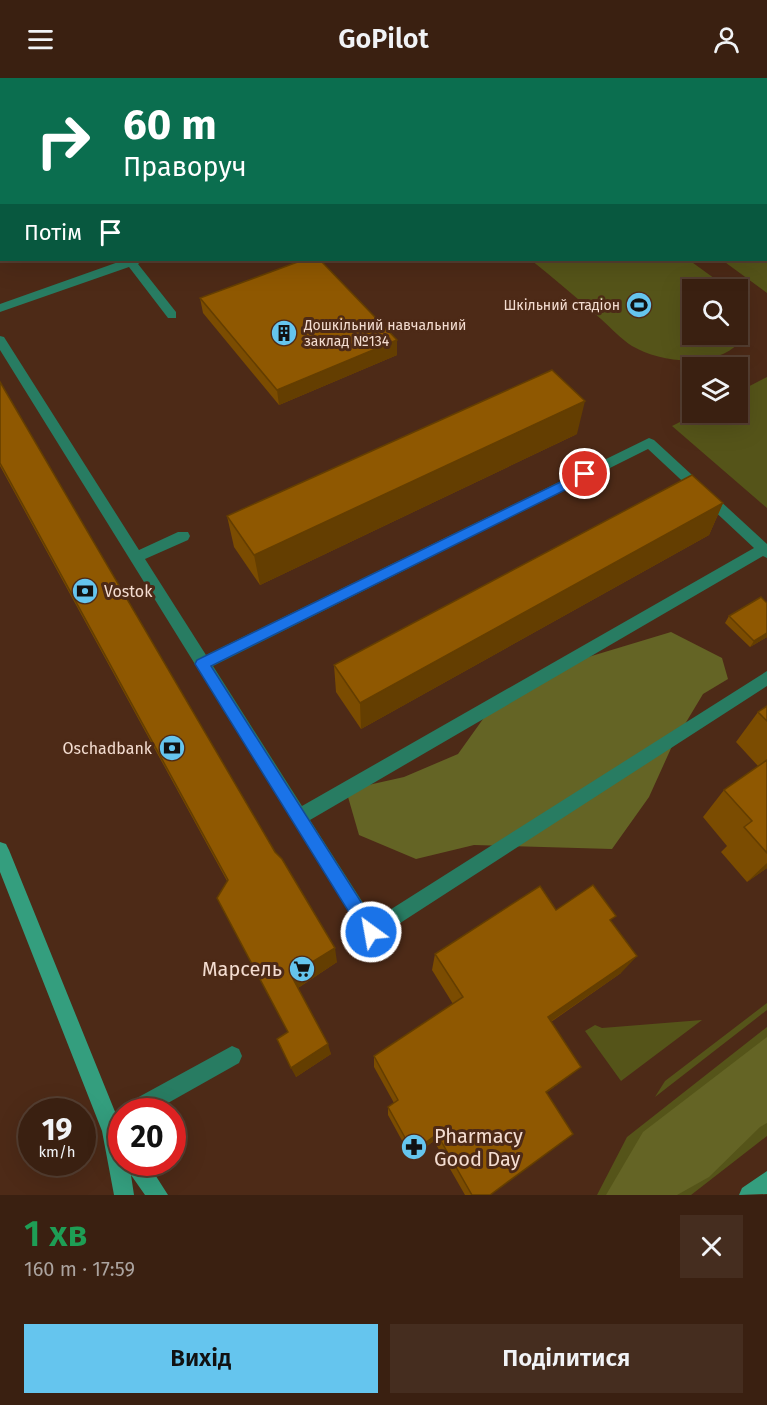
<!DOCTYPE html>
<html lang="uk">
<head>
<meta charset="utf-8">
<style>
	body { margin:0; font-family:"Fira Sans",sans-serif; background:#452d1f; color:#f1f3f6; height:100vh; display:flex; flex-direction:column; font-size:22px; white-space:nowrap }
	* { box-sizing:border-box; margin:0 }
	p { font-size:20px; color:#aba39f }
	.icon { flex:none; width:33px; height:33px; fill:none; stroke:currentColor; stroke-width:2; stroke-linecap:round; stroke-linejoin:round }
	.map { position:relative; height:1117px; overflow:hidden }
	.drawer { display:flex; flex-direction:column; background:#3a2011; flex:1 }
	.drawer>* { flex:none }
	.top-card { position:absolute; left:0px; top:0px; width:768px; height:183px; box-shadow:0 6px 24px #0002,0 0 0 2px #543e31; background:#0b6e4f; color:#fff; overflow:hidden }
	.fabs { position:absolute; left:682px; top:201px; display:grid; gap:12px }
	.fabs a { display:grid; place-items:center; width:66px; height:66px; border-radius:0px; background:#3a2011; box-shadow:0 6px 24px #0002,0 0 0 2px #543e31; font-size:30px }
	.speed { position:absolute; left:18px; top:1020px; display:flex; gap:12px; font-size:30px; font-weight:700; text-align:center }
	.speed>* { display:grid; place-content:center; width:78px; height:78px; border-radius:50%; background:#3a2011; box-shadow:0 6px 24px #0002,0 0 0 2px #543e31; line-height:1 }
	.speed small { font-size:15px; font-weight:400 }
	.speed .limit { border:9px solid #d22; background:#fff; color:#111 }
	.pin { position:absolute; display:grid; place-items:center; width:51px; height:51px; color:#fff; margin:-26px; border:3px solid #fff; border-radius:50%; box-shadow:0 2px 6px #0007 }
	.me { position:absolute; width:66px; margin:-33px; rotate:328deg; stroke-linejoin:round; filter:drop-shadow(0 0 4px #0008) }
	.turn { display:flex; align-items:center; gap:21px; height:126px; padding:0 24px; font-size:27px }
	.turn .icon { width:78px; height:78px; stroke-width:2.5 }
	.turn b { display:block; font-size:42px; line-height:51px }
	.then { display:flex; align-items:center; height:57px; padding:0 24px; background:#0003; gap:12px; font-size:22px }
	.round { display:grid; place-items:center; flex:none; width:63px; height:63px; border-radius:0px; background:#452d1f }
	.head { display:flex; align-items:center; justify-content:space-between; height:102px; padding:0 24px }
	h1 { font-size:36px; font-weight:600; line-height:45px; color:#1e9e55 }
	.button { display:flex; gap:12px; margin-top:auto; padding:12px 24px }
	.button a { flex:1; height:69px; border-radius:0px; background:#65c5ee; color:#111; font-size:24px; font-weight:600; line-height:69px; text-align:center }
	.button a+a { background:#452d1f; color:#f1f3f6 }
	header { display:flex; justify-content:space-between; align-items:center; height:78px; padding:0 24px; background:#3a2011; font-size:27px; font-weight:600 }
	.map>svg:first-child { display:block }
</style>
</head>
<body>
<header><svg class="icon" aria-label="menu" viewBox="0 0 24 24"><path d="M4 6h16M4 12h16M4 18h16"/></svg>GoPilot<svg class="icon" aria-label="person" viewBox="0 0 24 24"><circle cx="12" cy="8" r="4"/><path d="M4 21q1-7 8-7t8 7"/></svg></header>
<div class="map">
<svg width="767" height="1117" viewBox="0 0 767 1117">
	<rect width="100%" height="100%" fill="#4d2a17"/>
	<path fill="#555419" d="M767,139V215L722,182H766Z
		M531,182H689L729,211L693,212V256H738V219C747,233 754,250 740,264C715,291 661,285 632,268C621,261 611,250 601,241C578,221 555,201 531,182Z
		M767,299V430L672,348L698,335L738,334V314Z
		M767,925V932L655,1019L665,1003Z
		M702,942L621,1003L585,953L595,947L602,950Z
		M767,949V1058L691,1117H597L627,1059Z"/>
	<path fill="#646425" d="M671,554L722,580L728,601L703,616L673,666L649,719L612,771L474,767L416,781L359,757L346,712L404,699L458,676L488,634L575,583Z
		M767,959V1045L760,1049L709,1099L677,1117H606L643,1054Z"/>
	<g fill="none" stroke-linecap="round" stroke-linejoin="round">
		<path fill="#287c62" fill-rule="evenodd" d="M766,121H767V128H766Z
			M0,160H2V166H0Z
			M124,182H144L138,186L176,234V240H168L129,189L0,234V226Z
			M0,258L4,259L139,472L178,454H188L190,458L188,462L145,481L206,577L649,360L654,362L767,466V480L763,478L310,742L374,842L767,593V608L377,860L371,863L365,860L0,272ZM648,371L754,470L302,728L213,588Z
			M232,968L239,971L242,978L239,985L152,1034L122,1035L124,1027Z"/>
		<path fill="#349e7e" fill-rule="evenodd" d="M0,764L6,766L9,772L122,1051V1084H147L168,1117H145L131,1097L134,1117H114L102,1053L0,794Z
			M767,1093V1116L739,1117L742,1110Z"/>
	</g>
	<path fill="#7b4c01" d="M593,0H662L664,2H592Z
		M200,220L397,277L279,327L203,235Z
		M0,304L337,884L298,910L331,976L296,999L288,954L227,803L0,388Z
		M577,356L260,507L234,469L227,438Z
		M723,425L709,457L361,651L336,614L334,587Z
		M767,525V559L750,569L725,545L729,538Z
		M767,628V790L747,804L721,774L727,768L703,739L724,712L758,688L736,664L758,634Z
		M556,832L612,844L621,895L551,944L581,989L546,1015L490,1117H465L434,1063L411,1079L388,1037V1029L394,1025L374,989V978L453,926L432,892L435,876Z"/>
	<path fill="#643e01" d="M96,0H218L213,2H91Z
		M0,27H2V64H0Z
		M397,262V277L279,327L277,312Z
		M585,323L577,356L260,507L254,477Z
		M723,425L709,457L361,651L360,625Z
		M767,555V559L750,569L754,563Z
		M767,785V790L747,804Z
		M335,870L337,884L296,911L291,897Z
		M637,878L621,895L537,953L548,939Z
		M328,966L331,976L296,999L291,990Z
		M581,989L568,999L535,1023L546,1014Z
		M437,1056L434,1063L411,1079L413,1074Z"/>
	<path fill="#8f5801" stroke="#643e01" stroke-width="1.5" d="M0,0H96L91,2H2V27H0Z
		M617,0H662L664,2H619Z
		M721,0H767V11L766,2H716Z
		M303,182H320L397,262L277,312L200,220Z
		M552,292L585,323L254,477L227,438Z
		M0,304L275,774L282,781L335,870L291,897L328,966L291,990L277,961L288,954L217,820L228,802L0,385Z
		M692,397L723,425L360,625L334,587Z
		M761,519L767,525V555L754,563L729,538Z
		M767,628V643L758,634Z
		M767,682V775L744,749L752,743L724,712Z
		M593,807L616,838L610,842L637,878L548,939L581,989L546,1014L573,1056L490,1117H472L437,1056L413,1074L388,1029L398,1022L374,978L463,919L435,876L540,808L556,832Z"/>
	<path fill="#1a73e8" stroke="#114b97" stroke-width="1.5" d="M585,392L589,393V400L211,588L377,849L379,854L377,860L371,863L365,860L195,586L197,582Z"/>
	<defs>
		<g id="stadium-disc" transform="scale(1.35)"><circle r="9.5" fill="#65c5ee" stroke="#4d2a17"/><path d="M0-5a6.5 5 0 1 0 0 10a6.5 5 0 1 0 0-10ZM-3.5-1.8h7v3.6h-7Z" fill="#111"/></g>
		<g id="building-disc" transform="scale(1.35)"><circle r="9.5" fill="#65c5ee" stroke="#4d2a17"/><path d="M-4-6H4V6H1V3H-1V6H-4ZM-2.5-4.3h1.7v1.8h-1.7ZM.8-4.3h1.7v1.8H.8ZM-2.5-1h1.7V.8h-1.7ZM.8-1h1.7V.8H.8Z" fill="#111"/></g>
		<g id="bank-disc" transform="scale(1.35)"><circle r="9.5" fill="#65c5ee" stroke="#4d2a17"/><path d="M-6-4H6V4H-6ZM0-2.3a2.3 2.3 0 1 0 0 4.6a2.3 2.3 0 1 0 0-4.6Z" fill="#111"/></g>
		<g id="supermarket-disc" transform="scale(1.35)"><circle r="9.5" fill="#65c5ee" stroke="#4d2a17"/><path d="M-6-5.5h2.5l.6 2H6L4.5 2H-2.5L-4.4-4H-6ZM-1.5 3.2a1.3 1.3 0 1 0 .1 0ZM3 3.2a1.3 1.3 0 1 0 .1 0Z" fill="#111"/></g>
		<g id="pharmacy-disc" transform="scale(1.35)"><circle r="9.5" fill="#65c5ee" stroke="#4d2a17"/><path d="M-2-6h4v4h4v4h-4v4h-4v-4h-4v-4h4Z" fill="#111"/></g>
	</defs>
	<g fill-rule="evenodd">
		<use href="#stadium-disc" x="639" y="227"/>
		<use href="#building-disc" x="284" y="255"/>
		<use href="#bank-disc" x="85" y="513"/>
		<use href="#bank-disc" x="172" y="670"/>
		<use href="#supermarket-disc" x="302" y="891"/>
		<use href="#pharmacy-disc" x="414" y="1069"/>
	</g>
	<g text-anchor="middle" stroke-width="6" stroke-linejoin="round" paint-order="stroke">
		<g font-size="14" fill="#f4ddd1" stroke="#4d2a17" text-anchor="end">
			<text x="620" y="232">Шкільний стадіон</text>
			<text x="304" y="252" text-anchor="start">Дошкільний навчальний<tspan x="304" dy="16">заклад №134</tspan></text>
		</g>
		<g font-size="16" fill="#f4ddd1" stroke="#4d2a17" text-anchor="start">
			<text x="104" y="519">Vostok</text>
			<text x="152" y="676" text-anchor="end">Oschadbank</text>
		</g>
		<g font-size="20" fill="#f4ddd1" stroke="#4d2a17" text-anchor="end">
			<text x="282" y="898">Марсель</text>
			<text x="434" y="1065" text-anchor="start">Pharmacy<tspan x="434" dy="23">Good Day</tspan></text>
		</g>
	</g>
</svg>
<div class="fabs">
<a><svg class="icon" aria-label="search" viewBox="0 0 24 24"><circle cx="10" cy="10" r="6"/><path d="M15 15l6 6"/></svg></a>
<a><svg class="icon" aria-label="layers" viewBox="0 0 24 24"><path d="M12 4l9 5-9 5-9-5zM3 14l9 5 9-5"/></svg></a>
</div>
<div class="speed"><div>19<small>km/h</small></div><div class="limit">20</div></div>
<div class="pin" style="left:585px;top:396px;background:#d93025"><svg class="icon" aria-label="arrive" viewBox="0 0 24 24"><path d="M6 21V4h12l-3 4 3 4H6"/></svg></div>
<svg class="me" style="left:371px;top:854px" viewBox="-20 -20 40 40"><circle r="17" fill="#1a73e8" stroke="#fff" stroke-width="3"/><path d="M0-11L8 9 0 5-8 9z" fill="#fff"/></svg>
<div class="top-card">
<div class="turn"><svg class="icon" aria-label="right" viewBox="0 0 24 24"><path d="M7 20v-9h11M14 6l5 5-5 5"/></svg><div><b>60 m</b>Праворуч</div></div>
<div class="then">Потім<svg class="icon" aria-label="arrive" viewBox="0 0 24 24"><path d="M6 21V4h12l-3 4 3 4H6"/></svg></div>
</div>
</div>
<section class="drawer">
<div class="head"><div><h1>1 хв</h1><p>160 m · 17:59</p></div><a class="round"><svg class="icon" aria-label="close" viewBox="0 0 24 24"><path d="M6 6l12 12M18 6L6 18"/></svg></a></div>
<div class="button"><a>Вихід</a><a>Поділитися</a></div>
</section>
</body>
</html>
